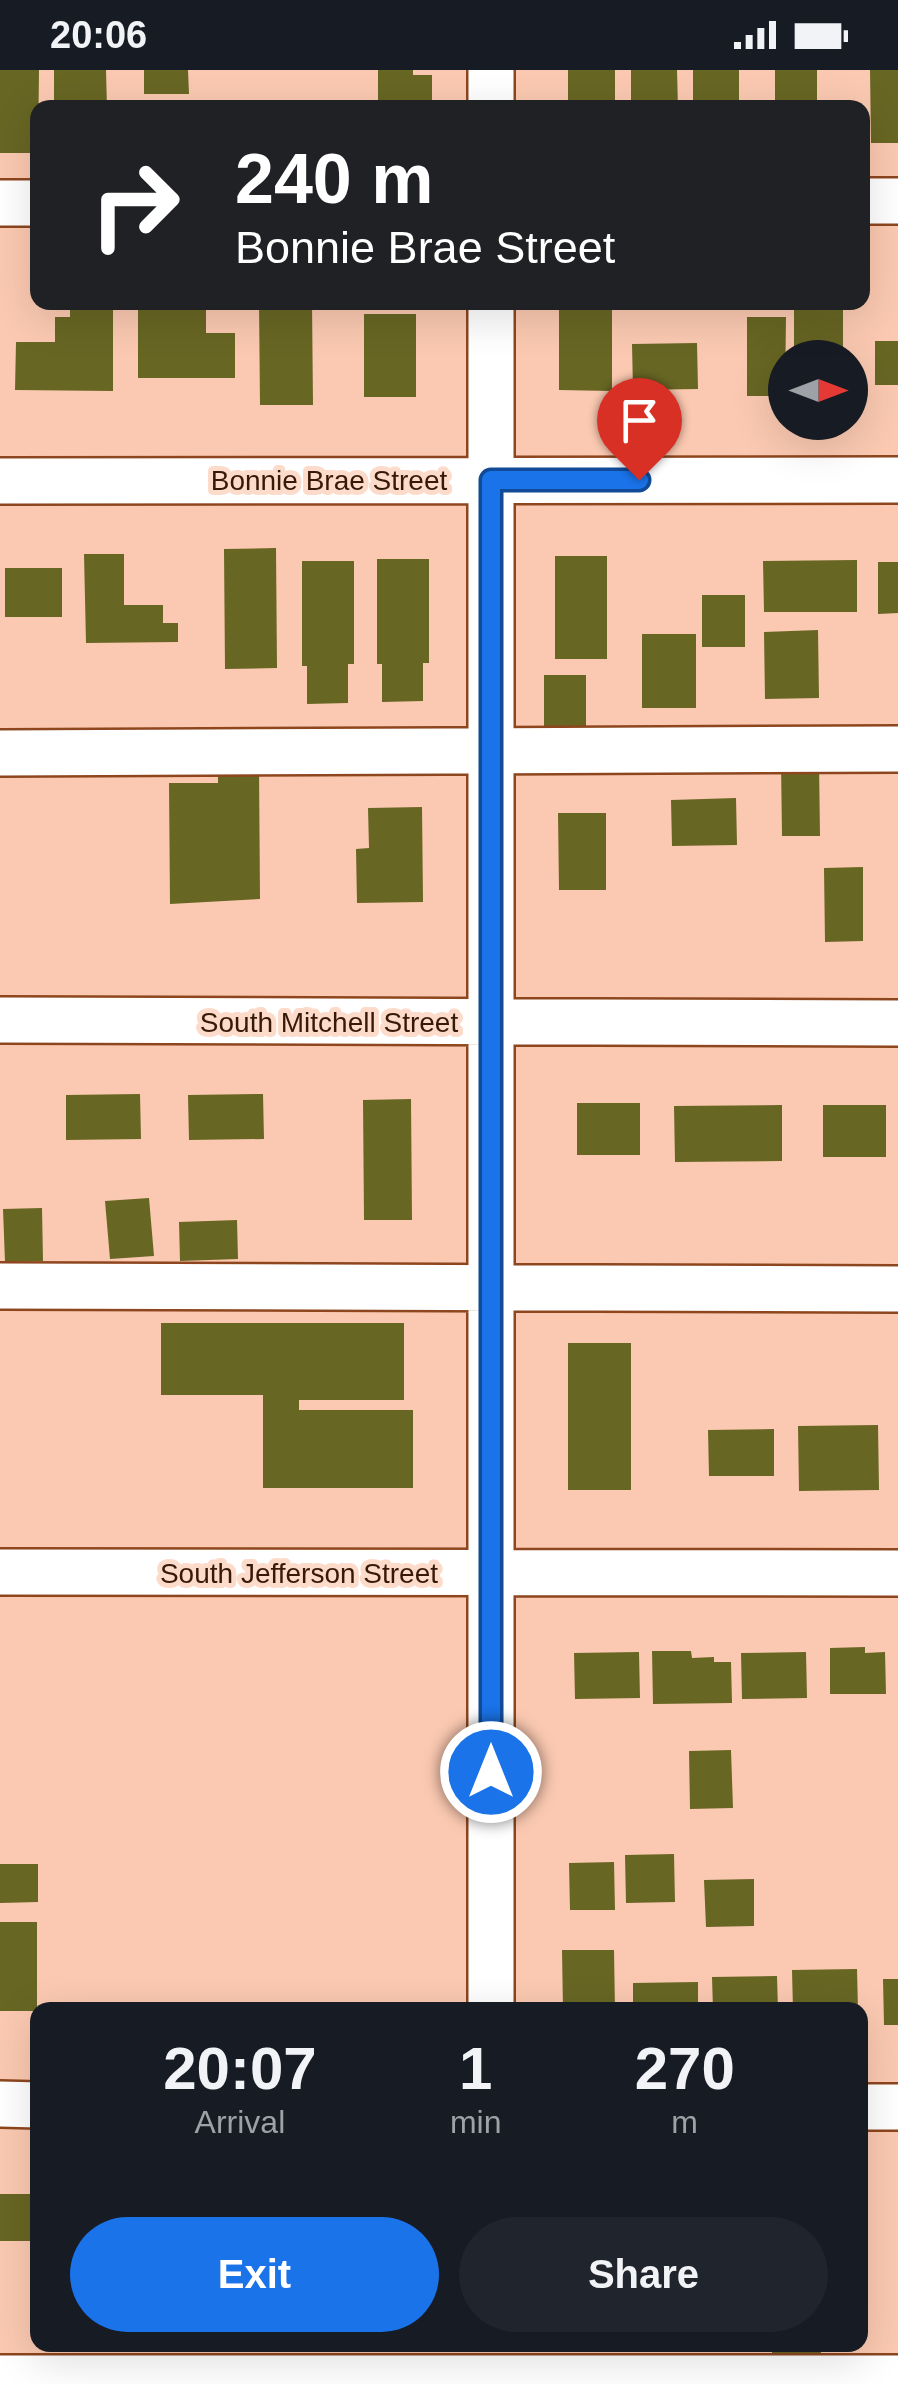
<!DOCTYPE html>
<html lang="en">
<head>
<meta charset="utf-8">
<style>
	body { margin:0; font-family:Arial,sans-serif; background:#20242c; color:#f1f3f6; height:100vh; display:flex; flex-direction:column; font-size:38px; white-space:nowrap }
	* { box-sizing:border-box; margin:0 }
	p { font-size:32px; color:#9ea1a6 }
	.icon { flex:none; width:55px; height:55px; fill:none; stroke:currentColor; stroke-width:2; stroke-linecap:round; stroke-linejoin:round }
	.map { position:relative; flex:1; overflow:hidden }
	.drawer { position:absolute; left:30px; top:1932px; width:838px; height:350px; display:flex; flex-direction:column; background:#171b24; border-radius:20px; box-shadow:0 10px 40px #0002 }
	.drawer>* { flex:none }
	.hud { position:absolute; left:30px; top:30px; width:840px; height:210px; border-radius:20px; box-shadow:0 10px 40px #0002; background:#202124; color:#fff; overflow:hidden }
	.needle { width:65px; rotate:90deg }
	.buttons { position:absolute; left:768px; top:270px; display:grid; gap:20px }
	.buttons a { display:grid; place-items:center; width:100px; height:100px; border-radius:50%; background:#171b24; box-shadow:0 10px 40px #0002; font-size:50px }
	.pin { position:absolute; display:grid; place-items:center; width:85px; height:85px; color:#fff; margin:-102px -42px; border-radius:50% 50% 50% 0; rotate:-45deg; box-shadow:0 0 10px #0007 }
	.pin .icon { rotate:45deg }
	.me { position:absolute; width:110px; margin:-55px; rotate:0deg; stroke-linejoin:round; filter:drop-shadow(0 0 8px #0008) }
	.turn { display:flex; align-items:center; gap:35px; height:210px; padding:0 40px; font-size:45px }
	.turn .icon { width:130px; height:130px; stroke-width:2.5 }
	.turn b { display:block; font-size:70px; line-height:85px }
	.eta { display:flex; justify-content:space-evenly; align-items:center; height:170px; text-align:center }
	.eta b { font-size:60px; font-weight:700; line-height:70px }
	.button { display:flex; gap:20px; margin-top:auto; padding:20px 40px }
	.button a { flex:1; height:115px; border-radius:60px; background:#1a73e8; color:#fff; font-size:40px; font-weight:700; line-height:115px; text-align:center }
	.button a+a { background:#20242c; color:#f1f3f6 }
	.status { display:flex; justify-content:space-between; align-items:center; height:70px; padding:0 50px; background:#171b24; direction:ltr }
	.status svg { height:28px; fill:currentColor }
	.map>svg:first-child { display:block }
</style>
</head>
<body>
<div class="status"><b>20:06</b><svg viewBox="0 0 49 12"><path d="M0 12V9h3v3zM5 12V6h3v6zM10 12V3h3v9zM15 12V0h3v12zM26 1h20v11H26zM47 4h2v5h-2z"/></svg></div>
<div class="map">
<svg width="898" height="2314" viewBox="0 0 898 2314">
	<rect width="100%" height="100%" fill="#fbc9b1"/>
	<path fill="#686623" d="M0,0H39L38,83H0Z
		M54,0H106L107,38H54Z
		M144,0H188L189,24H144Z
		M378,0H413V5H432V33H378Z
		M568,0H615V38H568Z
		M631,0H677L678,38H631Z
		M693,0H739V38H693Z
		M775,0H817V31H775Z
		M870,0H898V73H871Z
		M70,232H113V321L15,320L16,272H55V247H70Z
		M138,232H206V263H235V308H138Z
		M259,232H312L313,335H260Z
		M559,232H612V321L559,320Z
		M794,233H843V287H794Z
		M364,244H416V327H364Z
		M747,247H786L785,326H747Z
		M875,271H898V315H875Z
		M697,273L698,319L633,320L632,274Z
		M276,478L277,598L225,599L224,479Z
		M84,484H124V535H163V553H178V572L86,573Z
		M555,486H607V589H555Z
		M377,489H429V593H423V631L382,632V594H377Z
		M857,490V542H764L763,491Z
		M302,491H354V594H348V633L307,634V596H302Z
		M878,492H898V543L878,544Z
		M5,498H62V547H5Z
		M702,525H745V577H702Z
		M818,560L819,628L765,629L764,562Z
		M642,564H696V638H642Z
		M544,605H586V658H544Z
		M819,692L820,766H782L781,693Z
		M259,696L260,829L170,834L169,713H218V697Z
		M736,728L737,775L672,776L671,730Z
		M422,737L423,832L357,833L356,779L369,778L368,738Z
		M558,743H606V820H559Z
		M863,797V871L825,872L824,798Z
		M140,1024L141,1069L66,1070V1025Z
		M263,1024L264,1069L189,1070L188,1025Z
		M411,1029L412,1150H364L363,1030Z
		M577,1033H640V1085H577Z
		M782,1035V1091L675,1092L674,1036Z
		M823,1035H886V1087H823Z
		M149,1128L154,1186L110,1189L105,1131Z
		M42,1138L43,1191L5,1192L3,1139Z
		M237,1150L238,1189L180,1191L179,1152Z
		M161,1253H404V1330H299V1340H413V1418H263V1325H161Z
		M568,1273H631V1420H568Z
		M878,1355L879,1420L799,1421L798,1356Z
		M774,1359V1406H709L708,1360Z
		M865,1577V1583L885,1582L886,1624H830V1578Z
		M652,1581H691L692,1588L714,1587V1592H731L732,1633L653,1634Z
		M639,1582L640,1628L575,1629L574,1583Z
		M806,1582L807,1628L742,1629L741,1583Z
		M731,1680L733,1738L690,1739L689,1681Z
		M674,1784L675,1832L626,1833L625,1785Z
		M614,1792L615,1840H570L569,1793Z
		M0,1794H38V1832L0,1833Z
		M754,1809V1856L706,1857L704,1810Z
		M0,1852H37V1941H0Z
		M562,1880H614L615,1940H563Z
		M857,1899L858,1940H793L792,1900Z
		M777,1906L778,1940H713L712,1907Z
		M883,1909H898V1955H884Z
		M698,1912V1940H633V1913Z
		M0,2124H38V2171H0Z
		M860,2127H866V2180H860Z
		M772,2275H821V2294L772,2295Z"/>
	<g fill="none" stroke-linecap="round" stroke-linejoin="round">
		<g stroke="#8d461e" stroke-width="50">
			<path id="minor" d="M491,0V38
				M862,131H898
				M0,133H38
				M491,232V1940
				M0,411L898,410
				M0,683L898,679
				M0,950L898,953
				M0,1216L898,1219
				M0,1502L898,1503
				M0,2034L38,2035
				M860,2037H898
				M0,2308H898"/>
		</g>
		<use href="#minor" stroke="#fff" stroke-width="45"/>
	</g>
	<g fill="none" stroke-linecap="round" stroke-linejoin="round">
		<g stroke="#114b97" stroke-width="25">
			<path id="route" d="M491,1702V410H639"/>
		</g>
		<use href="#route" stroke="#1a73e8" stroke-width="18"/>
	</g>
	<g text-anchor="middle" stroke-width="10" stroke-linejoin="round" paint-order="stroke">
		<g font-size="28" fill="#371908" stroke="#fcdbca">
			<text x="329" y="420">Bonnie Brae Street</text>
			<text x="329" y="962">South Mitchell Street</text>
			<text x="299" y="1513">South Jefferson Street</text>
		</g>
	</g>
</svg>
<div class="buttons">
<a><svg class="needle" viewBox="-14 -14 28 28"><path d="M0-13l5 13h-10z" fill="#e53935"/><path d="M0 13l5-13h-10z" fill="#9ea1a6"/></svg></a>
</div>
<div class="pin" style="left:639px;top:410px;background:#d93025"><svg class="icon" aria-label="arrive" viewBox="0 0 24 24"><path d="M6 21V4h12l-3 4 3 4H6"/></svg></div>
<svg class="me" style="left:491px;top:1702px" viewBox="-20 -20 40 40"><circle r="17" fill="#1a73e8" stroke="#fff" stroke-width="3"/><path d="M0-11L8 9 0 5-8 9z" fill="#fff"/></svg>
<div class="hud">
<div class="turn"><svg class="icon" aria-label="right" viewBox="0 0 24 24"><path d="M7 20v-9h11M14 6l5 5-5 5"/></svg><div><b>240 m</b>Bonnie Brae Street</div></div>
</div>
<section class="drawer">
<div class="eta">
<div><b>20:07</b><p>Arrival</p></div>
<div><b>1</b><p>min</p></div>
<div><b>270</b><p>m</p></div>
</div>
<div class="button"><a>Exit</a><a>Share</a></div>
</section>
</div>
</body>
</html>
